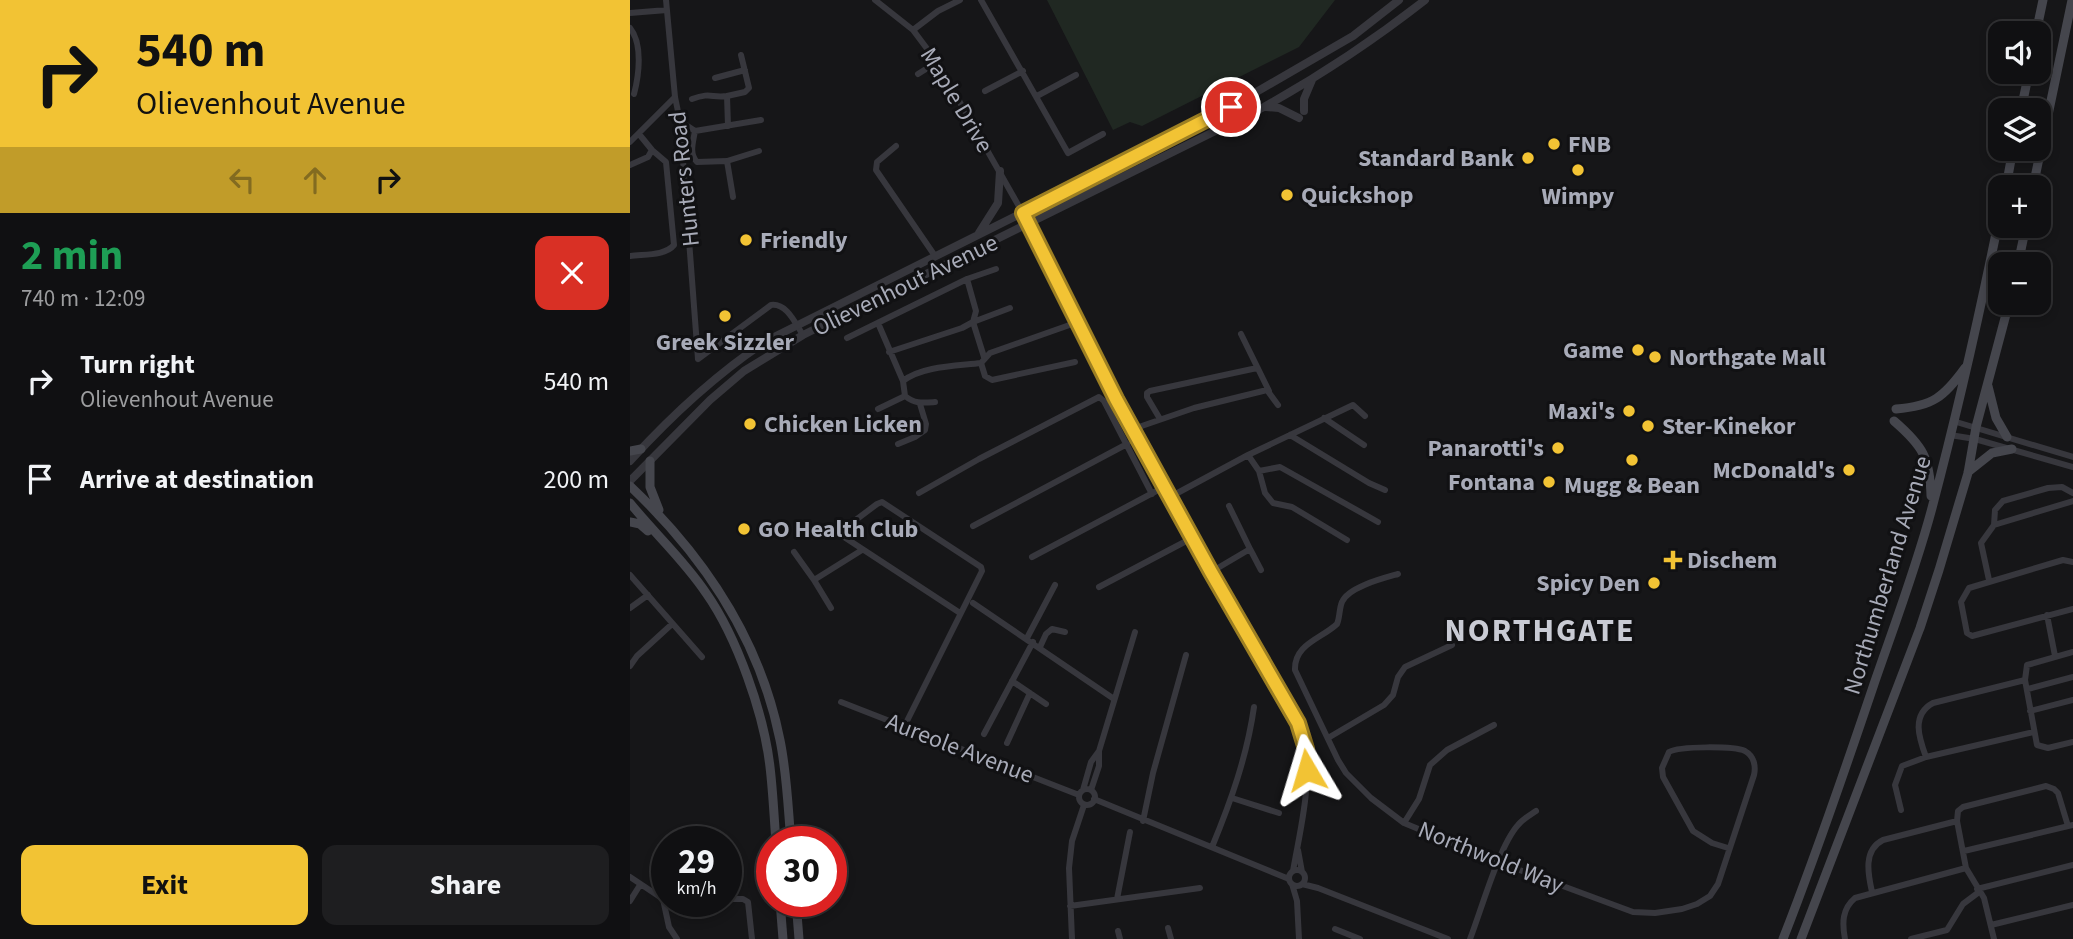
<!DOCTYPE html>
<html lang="en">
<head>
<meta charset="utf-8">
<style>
	body { margin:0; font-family:"Source Sans 3",sans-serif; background:#1e1e20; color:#f1f3f6; height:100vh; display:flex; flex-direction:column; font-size:26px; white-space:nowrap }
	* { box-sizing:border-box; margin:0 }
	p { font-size:23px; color:#9c9d9f }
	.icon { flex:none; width:38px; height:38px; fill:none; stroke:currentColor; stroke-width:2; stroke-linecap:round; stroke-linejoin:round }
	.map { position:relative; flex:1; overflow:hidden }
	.sheet { display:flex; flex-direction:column; background:#101012; width:630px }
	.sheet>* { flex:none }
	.banner { background:#f2c334; color:#111; overflow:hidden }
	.controls { position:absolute; left:1358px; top:21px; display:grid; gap:14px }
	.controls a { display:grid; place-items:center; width:63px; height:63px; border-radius:14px; background:#101012; box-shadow:0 4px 10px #0003,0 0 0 2px #303032; font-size:35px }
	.speed { position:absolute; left:21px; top:826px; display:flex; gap:14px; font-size:35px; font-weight:700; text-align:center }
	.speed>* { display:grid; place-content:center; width:91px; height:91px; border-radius:50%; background:#101012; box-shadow:0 4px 10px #0003,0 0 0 2px #303032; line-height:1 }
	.speed small { font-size:18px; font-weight:400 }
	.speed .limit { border:10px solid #d22; background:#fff; color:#111 }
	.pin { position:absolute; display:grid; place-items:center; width:60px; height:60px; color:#fff; margin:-30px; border:4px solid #fff; border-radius:50%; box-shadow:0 2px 7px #0007 }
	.me { position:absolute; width:77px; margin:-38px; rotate:353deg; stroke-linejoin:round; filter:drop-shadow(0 0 5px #0008) }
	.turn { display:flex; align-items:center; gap:24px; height:147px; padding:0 21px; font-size:32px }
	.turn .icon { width:91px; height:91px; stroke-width:2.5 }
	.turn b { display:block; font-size:49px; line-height:60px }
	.lanes { display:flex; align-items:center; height:66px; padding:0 21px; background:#0003; justify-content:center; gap:35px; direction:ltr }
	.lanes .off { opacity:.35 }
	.round { display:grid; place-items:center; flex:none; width:74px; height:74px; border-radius:14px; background:#1e1e20 }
	.summary { display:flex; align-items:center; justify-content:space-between; height:119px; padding:0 21px }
	h1 { font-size:42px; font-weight:700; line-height:52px; color:#1e9e55 }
	.cta { display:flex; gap:14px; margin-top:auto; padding:14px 21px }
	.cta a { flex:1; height:80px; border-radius:14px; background:#f2c334; color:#111; font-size:28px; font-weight:700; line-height:80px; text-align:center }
	.cta a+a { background:#1e1e20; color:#f1f3f6 }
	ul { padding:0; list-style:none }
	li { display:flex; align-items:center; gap:21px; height:98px; padding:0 21px }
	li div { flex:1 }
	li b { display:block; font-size:26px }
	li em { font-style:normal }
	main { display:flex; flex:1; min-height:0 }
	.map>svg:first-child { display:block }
</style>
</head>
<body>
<main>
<section class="sheet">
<div class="banner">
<div class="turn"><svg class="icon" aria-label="right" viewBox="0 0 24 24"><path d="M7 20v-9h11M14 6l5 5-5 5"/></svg><div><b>540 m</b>Olievenhout Avenue</div></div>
<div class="lanes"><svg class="icon off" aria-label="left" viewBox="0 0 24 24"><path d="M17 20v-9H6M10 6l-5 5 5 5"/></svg><svg class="icon off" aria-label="ahead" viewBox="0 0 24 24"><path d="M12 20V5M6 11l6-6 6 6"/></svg><svg class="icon" aria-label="right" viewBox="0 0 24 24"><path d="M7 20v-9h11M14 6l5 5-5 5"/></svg></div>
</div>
<div class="summary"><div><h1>2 min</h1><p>740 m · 12:09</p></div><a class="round" style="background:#d93025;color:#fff"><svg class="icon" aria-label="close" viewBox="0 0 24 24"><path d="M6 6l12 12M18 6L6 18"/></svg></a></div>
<ul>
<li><svg class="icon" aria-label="right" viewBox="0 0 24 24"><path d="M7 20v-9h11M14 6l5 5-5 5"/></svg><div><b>Turn right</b><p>Olievenhout Avenue</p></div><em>540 m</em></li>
<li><svg class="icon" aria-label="arrive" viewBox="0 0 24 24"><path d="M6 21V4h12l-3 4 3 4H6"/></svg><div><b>Arrive at destination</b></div><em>200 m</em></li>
</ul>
<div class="cta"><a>Exit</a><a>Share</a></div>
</section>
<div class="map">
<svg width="1443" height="939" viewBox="0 0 1443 939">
	<rect width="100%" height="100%" fill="#161618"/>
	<path fill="#202822" d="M417,0H705L669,47L512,126L500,122L483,130Z"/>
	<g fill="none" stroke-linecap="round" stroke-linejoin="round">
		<path stroke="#37373d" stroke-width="6" d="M36,0L45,97L50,121L68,359
			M245,0L283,30L307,62L399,224L503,429L581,572L668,723C687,769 671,824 663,871
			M351,0L438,153L473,134
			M0,13L37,10
			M0,28C13,44 9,75 4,94
			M283,30L308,11L330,0
			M288,74L307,62
			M85,78L115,70
			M355,91L393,71
			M97,96L115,92L119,88L111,55
			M407,96L446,75
			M62,99C81,92 81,98 97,96L98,126
			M50,121L65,131L131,120
			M65,131C63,142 59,154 67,162L97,161L103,197
			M0,142L45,97
			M266,146L247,162L246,170L305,256
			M97,161L129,151
			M0,165L18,157L22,150
			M0,256C14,254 35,256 44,245L36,162L22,150L9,134
			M248,323L273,381
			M611,334L639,391
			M217,338L337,279L366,269
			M259,352L332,328L343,322L346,311L337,279
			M354,357L343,322L380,308
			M68,359L141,305C157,303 165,323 173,335
			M445,362L362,380L355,376L351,363L360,353L448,322
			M305,402C292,403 285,404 275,396L273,381C292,366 327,366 351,363
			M248,409L275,396
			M694,418L734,445
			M530,419L517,397V393L520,391L627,368
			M1323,421L1443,457
			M503,429L564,408L637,390L648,405
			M660,435L739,483L755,490
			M1320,435L1345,439L1443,467
			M268,444L285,437L295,430L296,424L290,404
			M618,455L629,471L650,467L748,522
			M629,471L635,493L643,503L662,507L717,540
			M289,493L349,459L469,397L474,401L522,494
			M540,497L618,455L723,405L735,416
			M599,506L620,549
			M1364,525L1365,510L1373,501L1418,488L1432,487L1443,493
			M343,526L497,444
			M164,552L184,580
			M402,557L534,487
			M1443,562L1433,560L1339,588L1331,602L1337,633L1342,636L1443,609
			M581,572L620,549L631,570
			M768,574C754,578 718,587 712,602C709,609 710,617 707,624C691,639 664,644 665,670L708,760L716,773L741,798L774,823L868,862L1003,912L1025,913L1052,909L1067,904L1080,896L1088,884L1124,775C1126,766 1124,756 1115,751C1104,746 1049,746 1039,752L1032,768L1033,777L1063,831L1082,843L1098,848
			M0,575L72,657
			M1359,580L1351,543L1364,525L1443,501
			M469,587L562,538
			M343,603L484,699
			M0,608L18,595
			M201,608L184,580L232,550
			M1417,615L1425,656
			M397,638L425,585
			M410,647L416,634L422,629L435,632
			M1443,652L1397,665L1395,680L1407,745L1418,748L1443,742
			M0,666L7,656L42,624
			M382,681L416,704
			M1398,689L1443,677
			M211,702L449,795
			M1400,711L1443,700
			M274,727L352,571L351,567L252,502L247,504L211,531V535L330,613
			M354,734L403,642
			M698,738L754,705L763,695L768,677L775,667L822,645
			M377,743L400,693
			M469,751L505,632
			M1296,757C1289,738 1281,715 1303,703L1395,680
			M449 797a8 8 0 1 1 16 0a8 8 0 1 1-16 0Z
			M453,790L461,762L469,751V766L461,790
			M602,798L649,813
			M464,799L659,879
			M1271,810L1265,785L1272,766L1296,757L1404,732
			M513,821L523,773L556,655
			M774,823L789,799L800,765L817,750L864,725
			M582,847C601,801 617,756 624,707
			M668,850L672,872
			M1334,851L1443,825
			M659 878a8 8 0 1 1 16 0a8 8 0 1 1-16 0Z
			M0,877L33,899H37
			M662,884L667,901L669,939
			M672,884L688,888L818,939
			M1347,889L1443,865
			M1242,892C1238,874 1233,850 1253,840L1327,821
			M33,899L39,927L47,939
			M96,899H113L118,902L122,939
			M487,899L500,832
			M0,901L10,885
			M440,906L570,888
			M1361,925L1443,905
			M538,928L541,939
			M705,929L730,939
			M488,931L490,939
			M442,939L439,868L442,841L454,805
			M840,939C851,911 869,846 888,825C893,819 900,815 906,811
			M1215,939C1212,923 1212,909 1225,898L1336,868
			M1281,939L1317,930L1333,904L1349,892
			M1364,939L1354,898L1336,868L1327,821L1328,811L1333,807L1416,786L1424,789L1428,793L1438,826"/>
		<path stroke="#37373d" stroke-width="8" d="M636,107L649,108L669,118
			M674,111V99L682,80
			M349,233L368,203L370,171
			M0,461C41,416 85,375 136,341L578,120L723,36L769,0
			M0,481L80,400L114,371L173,335L205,319L634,107C691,75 744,40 795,0"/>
		<path stroke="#45464d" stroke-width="9" d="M1406,33L1413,0
			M1391,110L1399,72
			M1376,187L1383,149
			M1403,187L1442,0
			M1388,264L1396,226
			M1358,386L1366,418L1377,437
			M1266,409C1303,406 1314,397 1335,368
			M1264,421C1293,446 1300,458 1301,496
			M0,451L11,449
			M20,461V487L29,510
			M1338,472L1362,453L1382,449
			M0,486C74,556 130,639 150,740C157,774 158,808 161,842
			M0,503C25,534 54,560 76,593C107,637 134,714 140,767C143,792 144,817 146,842
			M0,522L10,524L18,531
			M150,901L153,939
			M166,901L169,939
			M1153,939C1186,855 1215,770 1244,684C1264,626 1286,568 1302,508C1328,410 1350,312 1370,214
			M1171,939L1290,628L1309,570L1338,473L1346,427L1379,303"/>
	</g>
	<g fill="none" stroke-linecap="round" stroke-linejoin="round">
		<g stroke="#9d7f22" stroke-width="18">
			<path id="route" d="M601,107L393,213L486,399L581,572L668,723L676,749L677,770"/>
		</g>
		<use href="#route" stroke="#f2c334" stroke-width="12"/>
	</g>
	<g fill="#f2c334" stroke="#111113" stroke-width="2.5">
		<circle cx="924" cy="144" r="7"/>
		<circle cx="898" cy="158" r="7"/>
		<circle cx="948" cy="170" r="7"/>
		<circle cx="657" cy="195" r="7"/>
		<circle cx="116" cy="240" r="7"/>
		<circle cx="95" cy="316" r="7"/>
		<circle cx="1008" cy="350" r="7"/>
		<circle cx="1025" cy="357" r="7"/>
		<circle cx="999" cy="411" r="7"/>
		<circle cx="120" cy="424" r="7"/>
		<circle cx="1018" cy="426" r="7"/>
		<circle cx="928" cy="448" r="7"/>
		<circle cx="1002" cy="460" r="7"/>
		<circle cx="1219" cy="470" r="7"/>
		<circle cx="919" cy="482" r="7"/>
		<circle cx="114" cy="529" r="7"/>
		<path d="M1039.5 549.5h7v7h7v7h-7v7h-7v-7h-7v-7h7z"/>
		<circle cx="1024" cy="583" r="7"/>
	</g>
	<g text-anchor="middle" stroke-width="6" stroke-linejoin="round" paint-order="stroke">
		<g font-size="24" fill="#a8abb8" stroke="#111113">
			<text transform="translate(327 100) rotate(59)" y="8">Maple Drive</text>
			<text transform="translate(54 179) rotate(-96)" y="8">Hunters Road</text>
			<text transform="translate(275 285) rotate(-26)" y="8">Olievenhout Avenue</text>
			<text transform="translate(1257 575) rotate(-73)" y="8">Northumberland Avenue</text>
			<text transform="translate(330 748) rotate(21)" y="8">Aureole Avenue</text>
			<text transform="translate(861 857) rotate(22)" y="8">Northwold Way</text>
		</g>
		<g font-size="24" font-weight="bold" fill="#a8abb8" stroke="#111113" text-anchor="start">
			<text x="938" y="152">FNB</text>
			<text x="884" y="166" text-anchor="end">Standard Bank</text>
			<text x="671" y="203">Quickshop</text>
			<text x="948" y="204" text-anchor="middle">Wimpy</text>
			<text x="130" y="248">Friendly</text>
			<text x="95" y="350" text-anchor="middle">Greek Sizzler</text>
			<text x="994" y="358" text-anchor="end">Game</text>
			<text x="1039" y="365">Northgate Mall</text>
			<text x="985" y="419" text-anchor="end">Maxi's</text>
			<text x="134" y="432">Chicken Licken</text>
			<text x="1032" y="434">Ster-Kinekor</text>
			<text x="914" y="456" text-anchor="end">Panarotti's</text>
			<text x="1205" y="478" text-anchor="end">McDonald's</text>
			<text x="905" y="490" text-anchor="end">Fontana</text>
			<text x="1002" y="493" text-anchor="middle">Mugg &amp; Bean</text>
			<text x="128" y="537">GO Health Club</text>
			<text x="1057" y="568">Dischem</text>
			<text x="1010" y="591" text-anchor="end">Spicy Den</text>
		</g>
		<g font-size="32" font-weight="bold" letter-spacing="2" fill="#c9cbd4" stroke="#111113">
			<text x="910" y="641">NORTHGATE</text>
		</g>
	</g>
</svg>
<div class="controls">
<a><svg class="icon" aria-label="sound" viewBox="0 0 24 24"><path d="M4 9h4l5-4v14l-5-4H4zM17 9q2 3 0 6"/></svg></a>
<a><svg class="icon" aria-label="layers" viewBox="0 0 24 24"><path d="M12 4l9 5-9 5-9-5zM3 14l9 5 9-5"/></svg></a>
<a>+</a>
<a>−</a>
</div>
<div class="speed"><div>29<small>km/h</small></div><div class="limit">30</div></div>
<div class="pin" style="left:601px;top:107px;background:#d93025"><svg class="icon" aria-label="arrive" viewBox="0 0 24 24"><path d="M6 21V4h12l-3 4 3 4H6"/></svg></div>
<svg class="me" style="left:677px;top:770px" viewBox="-20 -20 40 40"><path d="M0-17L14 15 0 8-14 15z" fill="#f2c334" stroke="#fff" stroke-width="4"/></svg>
</div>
</main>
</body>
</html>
